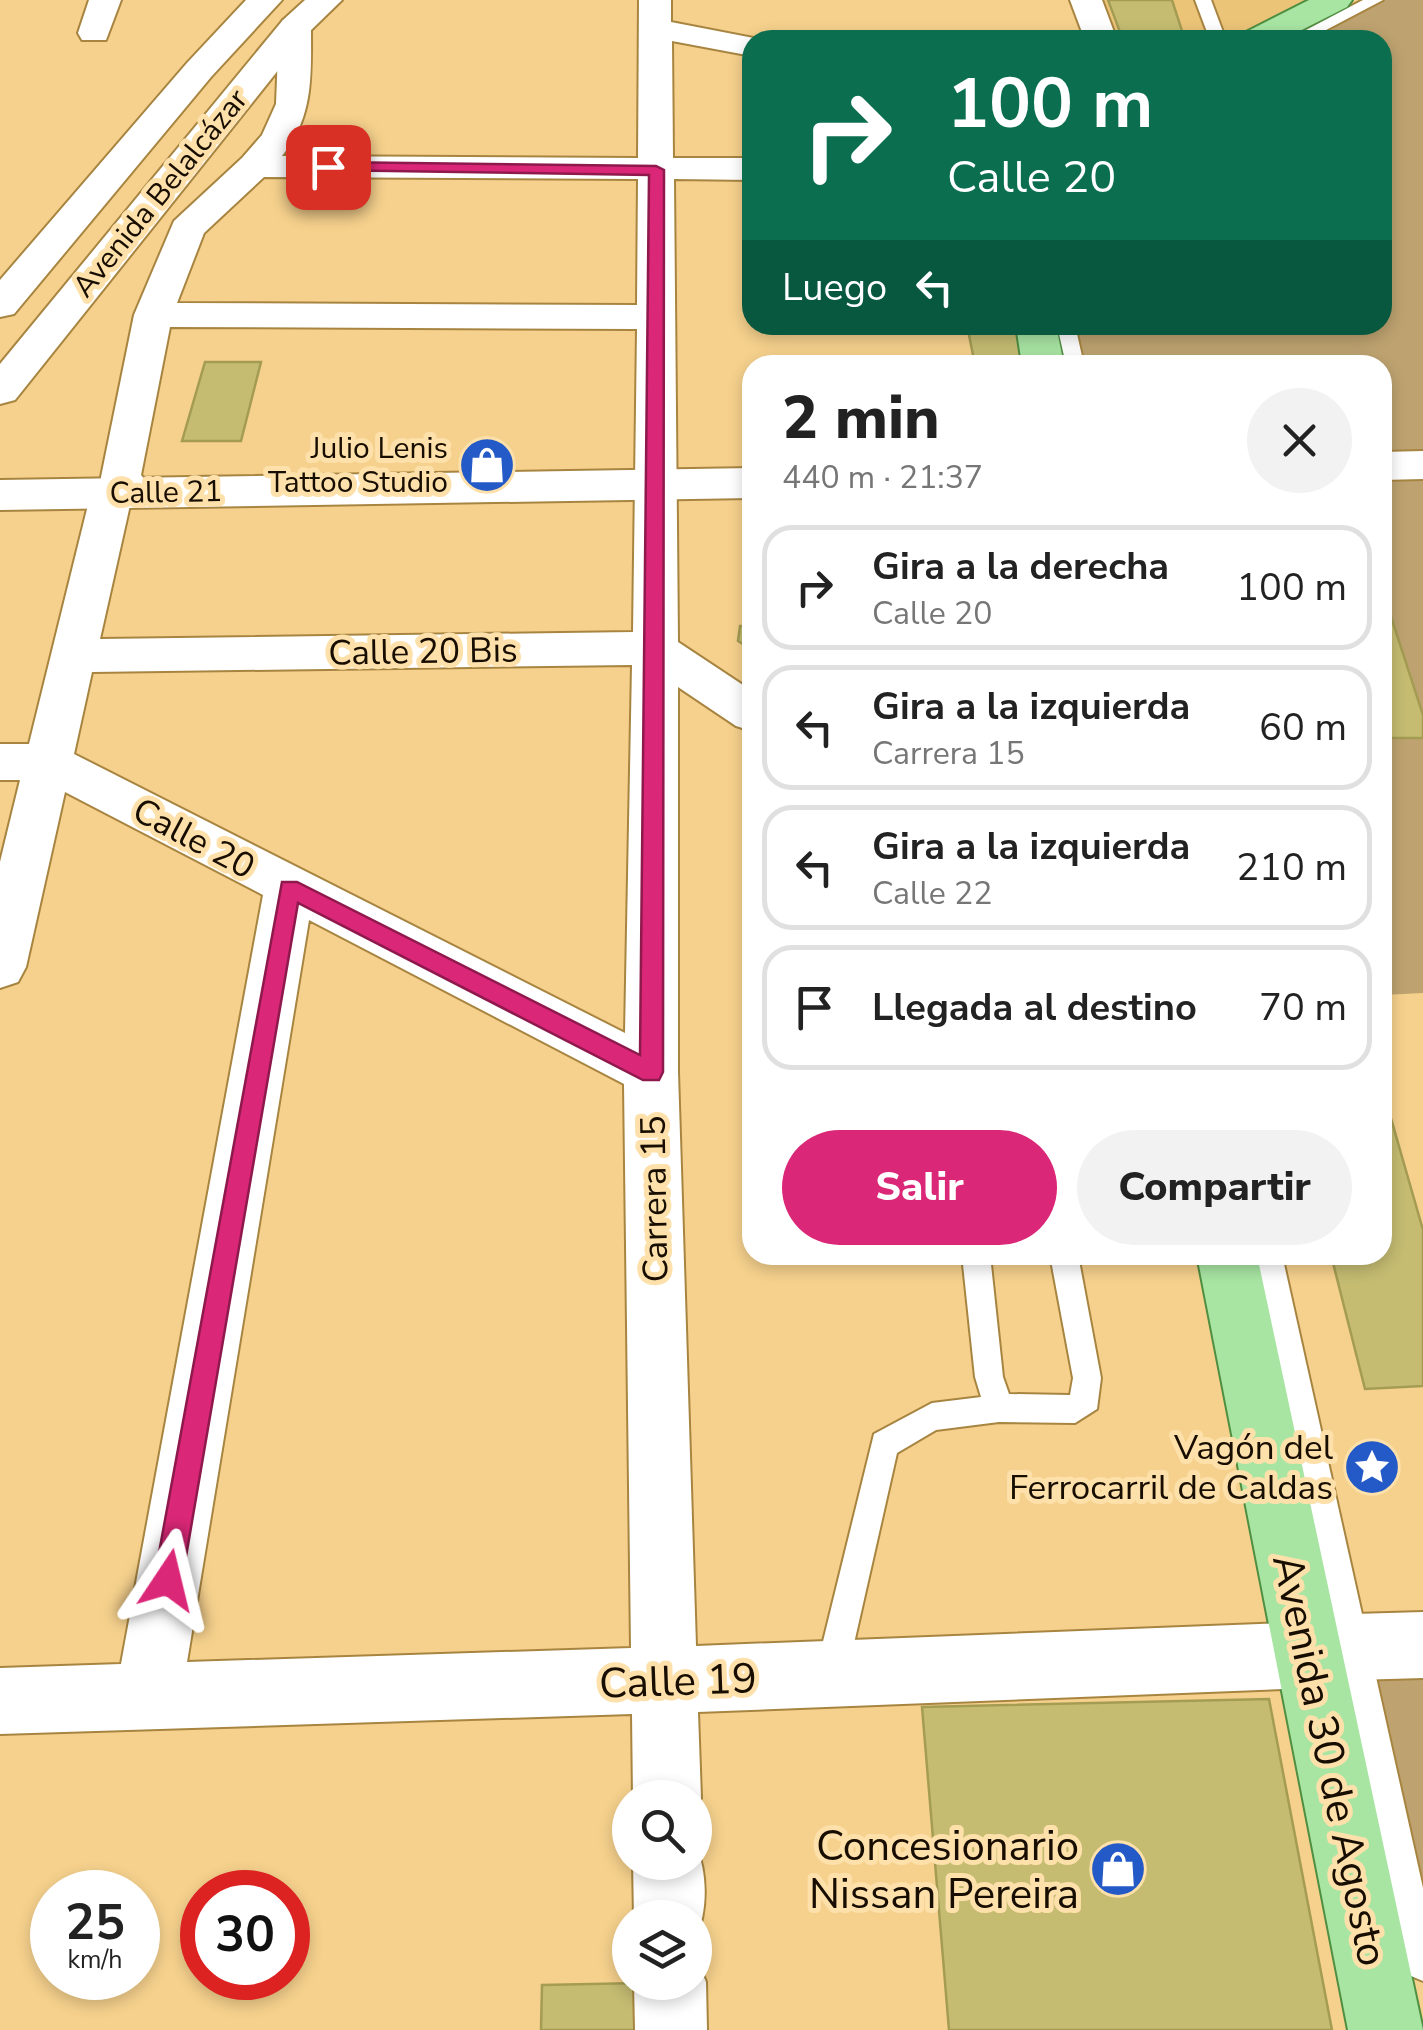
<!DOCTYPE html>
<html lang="es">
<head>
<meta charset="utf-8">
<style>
	body { margin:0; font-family:"Nunito Sans",sans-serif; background:#f2f2f2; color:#222; height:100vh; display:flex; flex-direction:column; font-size:38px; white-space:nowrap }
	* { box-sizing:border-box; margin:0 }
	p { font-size:32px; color:#767676 }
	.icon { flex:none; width:55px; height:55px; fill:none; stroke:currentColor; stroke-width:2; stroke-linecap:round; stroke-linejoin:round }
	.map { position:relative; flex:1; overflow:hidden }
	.panel { position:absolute; left:742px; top:355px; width:650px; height:910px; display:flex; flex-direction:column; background:#fff; border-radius:30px; box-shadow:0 5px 15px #0003 }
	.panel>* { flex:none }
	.guide { position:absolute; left:742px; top:30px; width:650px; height:305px; border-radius:30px; box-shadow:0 5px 15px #0003; background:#0b6e4f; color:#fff; overflow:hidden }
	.controls { position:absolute; left:612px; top:1780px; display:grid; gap:20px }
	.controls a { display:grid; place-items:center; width:100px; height:100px; border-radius:50%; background:#fff; box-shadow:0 5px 15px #0003; font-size:50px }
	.speed { position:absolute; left:30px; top:1870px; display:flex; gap:20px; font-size:50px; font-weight:700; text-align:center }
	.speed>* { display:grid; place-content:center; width:130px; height:130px; border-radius:50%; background:#fff; box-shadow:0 5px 15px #0003; line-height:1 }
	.speed small { font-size:25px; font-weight:400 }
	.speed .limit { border:15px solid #d22; background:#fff; color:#111 }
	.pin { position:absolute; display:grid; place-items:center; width:85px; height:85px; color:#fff; margin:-42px; border-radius:20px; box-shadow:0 5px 15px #0006 }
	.me { position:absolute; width:110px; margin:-55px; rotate:10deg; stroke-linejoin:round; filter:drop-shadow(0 0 8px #0008) }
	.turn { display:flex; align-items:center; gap:35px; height:210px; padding:0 40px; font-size:45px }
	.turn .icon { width:130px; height:130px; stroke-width:2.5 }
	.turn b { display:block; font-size:70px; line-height:85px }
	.then { display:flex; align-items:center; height:95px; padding:0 40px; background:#0003; gap:20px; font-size:38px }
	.round { display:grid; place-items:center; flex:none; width:105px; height:105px; border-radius:52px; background:#f2f2f2 }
	.head { display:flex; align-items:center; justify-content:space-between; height:170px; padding:0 40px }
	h1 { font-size:60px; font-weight:800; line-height:75px }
	.primary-button { display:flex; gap:20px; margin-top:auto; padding:20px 40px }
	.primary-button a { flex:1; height:115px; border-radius:60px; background:#db2777; color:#fff; font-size:40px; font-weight:800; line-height:115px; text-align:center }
	.primary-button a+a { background:#f2f2f2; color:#222 }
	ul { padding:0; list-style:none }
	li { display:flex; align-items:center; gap:30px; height:125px; margin:0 20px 15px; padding:0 20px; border:5px solid #e0e0e0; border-radius:30px }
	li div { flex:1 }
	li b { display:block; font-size:38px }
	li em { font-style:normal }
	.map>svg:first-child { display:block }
</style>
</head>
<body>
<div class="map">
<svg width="1423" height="2030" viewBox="0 0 1423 2030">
	<rect width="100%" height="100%" fill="#f6d18d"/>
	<path fill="#ecc478" d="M1086,0H1335L1256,40H1101Z"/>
	<path fill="#bea370" d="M1375,0H1423V993L1383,995L1382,365H1075L1066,325H1382V40H1295Z
		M1423,1645V1964L1354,1647Z"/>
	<path fill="#c5bc72" stroke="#a49c53" stroke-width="2.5" d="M1108,0H1172L1185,40H1123Z
		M967,325H1019L1028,365H975Z
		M205,362H261L241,441H182Z
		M1382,589L1423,715V738H1382Z
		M740,626H752V650L738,641Z
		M1388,1108L1423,1230V1386L1365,1389L1331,1255H1382V1109Z
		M1269,1699L1332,2030H949L922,1707Z
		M640,1983V2030H541L542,1985Z"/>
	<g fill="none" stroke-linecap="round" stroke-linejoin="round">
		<g stroke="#a78541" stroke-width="4">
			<path id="lane" d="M1195,0H1211L1226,40H1210Z
				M1363,0H1383L1307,40H1287Z
				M1057,325H1075L1084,365H1066Z
				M962,1255H990L1003,1377L1009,1394L1070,1395L1073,1378L1050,1255H1078L1101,1378L1097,1409L1075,1423L999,1422L936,1430L897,1453L848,1670L843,1681L832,1686L821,1681L816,1670L874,1434L932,1403L981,1397L975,1377Z
				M1254,1255H1282L1423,1888V1981L1411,1976L1406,1964Z"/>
		</g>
		<g stroke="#a78541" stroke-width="4">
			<path id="street" d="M89,0H121L106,40H82L78,33Z
				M639,0H671V22L764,40H752V56L672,41L673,158H752V180L674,179L678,642L752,691V731L736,726L678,687V1072L696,1646L1310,1622L1328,1630L1331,1624L1354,1614L1423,1612V1678L1354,1680L1336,1672L1333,1678L1310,1688L698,1712L701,1798L695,1813V1798H633L632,1714L0,1734V1668L121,1664L263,895L65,792L26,967L18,982L0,988V862L20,780H0V744H29L91,493L100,482L134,315L174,221L242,158L262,135L276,104L279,27L283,20H307L311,27C311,75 314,116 282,156L638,158ZM264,177L638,179L637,305L177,303L204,233ZM170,327L637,329L633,632L100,639L130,505L149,502L155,492L141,475ZM632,665L625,1033L74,754L92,672ZM309,920L624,1084L631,1648L187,1662Z
				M1070,0H1102L1117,40H1085Z
				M695,1843C708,1874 708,1910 695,1941V1918H634L633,1862H695Z
				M695,1956L706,1982L707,2030H635L634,1982H695Z"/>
		</g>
		<g stroke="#a78541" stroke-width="4">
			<path id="secondary" d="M246,0H282L211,77L14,314L0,317V280L187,63Z
				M305,0H342L307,34L15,400L0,404V364L283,20Z
				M1423,451V479L1382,480V452Z
				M752,468V498L0,510V480Z"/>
		</g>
		<g stroke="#508e42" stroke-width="4">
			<path id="primary" d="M1309,0H1352L1347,7L1282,40H1239L1244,33Z
				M1016,325H1056L1064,365H1022Z
				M1197,1255H1257L1423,2030H1348Z"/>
		</g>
		<use href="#lane" fill="#fff" fill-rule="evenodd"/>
		<use href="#street" fill="#fff" fill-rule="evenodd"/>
		<use href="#secondary" fill="#fff" fill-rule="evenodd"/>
		<use href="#primary" fill="#a8e5a3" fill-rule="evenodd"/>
	</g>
	<path fill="#db2777" stroke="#8e194d" stroke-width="2.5" d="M328,162L656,166L664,170L663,1072L659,1080H643L298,903L182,1580L178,1590L168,1594L158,1590L154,1580L282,882H297L640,1055L649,175L322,170V164Z"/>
	<defs>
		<g id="shop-disc" transform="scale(2.875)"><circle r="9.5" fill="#245ac7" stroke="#fde0aa"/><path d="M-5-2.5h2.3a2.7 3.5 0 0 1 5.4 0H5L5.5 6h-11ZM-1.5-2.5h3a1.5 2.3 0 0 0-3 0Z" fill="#fff"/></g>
		<g id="sight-disc" transform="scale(2.875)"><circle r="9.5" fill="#245ac7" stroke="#fde0aa"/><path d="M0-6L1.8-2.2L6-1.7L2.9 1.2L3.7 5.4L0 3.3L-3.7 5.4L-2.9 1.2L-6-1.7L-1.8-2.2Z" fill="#fff"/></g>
	</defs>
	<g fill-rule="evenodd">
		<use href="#shop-disc" x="487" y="465"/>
		<use href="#sight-disc" x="1372" y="1467"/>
		<use href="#shop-disc" x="1118" y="1869"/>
	</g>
	<g text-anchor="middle" stroke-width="10" stroke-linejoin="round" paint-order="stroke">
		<g font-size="30" fill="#170d00" stroke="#fde0aa">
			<text transform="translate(160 193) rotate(-51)" y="10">Avenida Belalcázar</text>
			<text transform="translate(166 492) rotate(-1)" y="10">Calle 21</text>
		</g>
		<g font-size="30" fill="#170d00" stroke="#fde0aa" text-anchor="end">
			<text x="448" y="458">Julio Lenis<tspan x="448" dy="34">Tattoo Studio</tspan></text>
		</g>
		<g font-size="35" fill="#170d00" stroke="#fde0aa">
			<text transform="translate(423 651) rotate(-1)" y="12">Calle 20 Bis</text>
			<text transform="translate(194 838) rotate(28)" y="12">Calle 20</text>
			<text transform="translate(654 1199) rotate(-91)" y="12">Carrera 15</text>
		</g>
		<g font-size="35" fill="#170d00" stroke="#fde0aa" text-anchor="end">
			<text x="1333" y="1459">Vagón del<tspan x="1333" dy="40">Ferrocarril de Caldas</tspan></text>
		</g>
		<g font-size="42" fill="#170d00" stroke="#fde0aa">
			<text transform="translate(678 1680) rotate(-2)" y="15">Calle 19</text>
			<text transform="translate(1331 1760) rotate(78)" y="15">Avenida 30 de Agosto</text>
		</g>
		<g font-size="42" fill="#170d00" stroke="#fde0aa" text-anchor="end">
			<text x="1079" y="1860">Concesionario<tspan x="1079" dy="48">Nissan Pereira</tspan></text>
		</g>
	</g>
</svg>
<div class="controls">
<a><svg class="icon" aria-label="search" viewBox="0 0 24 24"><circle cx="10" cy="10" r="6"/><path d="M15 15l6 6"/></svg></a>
<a><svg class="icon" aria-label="layers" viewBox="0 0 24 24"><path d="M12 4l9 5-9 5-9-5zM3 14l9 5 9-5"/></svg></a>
</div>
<div class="speed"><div>25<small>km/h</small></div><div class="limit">30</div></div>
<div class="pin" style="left:328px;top:167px;background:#d93025"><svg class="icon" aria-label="arrive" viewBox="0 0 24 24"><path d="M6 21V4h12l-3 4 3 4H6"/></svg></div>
<svg class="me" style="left:168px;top:1580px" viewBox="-20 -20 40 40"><path d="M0-17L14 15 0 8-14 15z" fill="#db2777" stroke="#fff" stroke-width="4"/></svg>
<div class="guide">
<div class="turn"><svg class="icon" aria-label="right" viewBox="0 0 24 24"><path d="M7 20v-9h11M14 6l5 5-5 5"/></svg><div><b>100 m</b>Calle 20</div></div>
<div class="then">Luego<svg class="icon" aria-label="left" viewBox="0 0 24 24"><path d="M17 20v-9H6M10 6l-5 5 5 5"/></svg></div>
</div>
<section class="panel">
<div class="head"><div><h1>2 min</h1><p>440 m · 21:37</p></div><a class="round"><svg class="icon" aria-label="close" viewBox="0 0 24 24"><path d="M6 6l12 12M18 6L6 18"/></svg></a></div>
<ul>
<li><svg class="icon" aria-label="right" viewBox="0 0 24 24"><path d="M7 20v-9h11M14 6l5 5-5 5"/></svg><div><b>Gira a la derecha</b><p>Calle 20</p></div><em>100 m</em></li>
<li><svg class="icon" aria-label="left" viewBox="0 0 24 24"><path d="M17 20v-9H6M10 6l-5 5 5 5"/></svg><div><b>Gira a la izquierda</b><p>Carrera 15</p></div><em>60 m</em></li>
<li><svg class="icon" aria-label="left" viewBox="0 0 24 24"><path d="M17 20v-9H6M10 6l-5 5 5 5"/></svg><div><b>Gira a la izquierda</b><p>Calle 22</p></div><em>210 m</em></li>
<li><svg class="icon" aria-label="arrive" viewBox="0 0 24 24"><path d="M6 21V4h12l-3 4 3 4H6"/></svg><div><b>Llegada al destino</b></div><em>70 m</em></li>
</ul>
<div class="primary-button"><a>Salir</a><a>Compartir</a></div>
</section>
</div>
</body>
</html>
